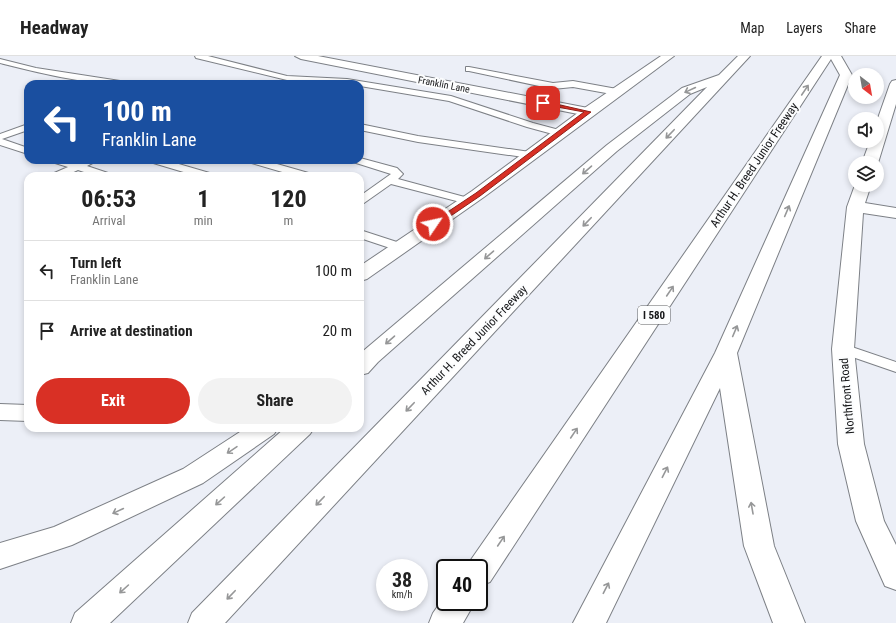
<!DOCTYPE html>
<html lang="en">
<head>
<meta charset="utf-8">
<style>
	body { margin:0; font-family:"Roboto Condensed",sans-serif; background:#f2f2f2; color:#222; height:100vh; display:flex; flex-direction:column; font-size:15px; white-space:nowrap }
	* { box-sizing:border-box; margin:0 }
	p { font-size:13px; color:#767676 }
	.icon { flex:none; width:22px; height:22px; fill:none; stroke:currentColor; stroke-width:2; stroke-linecap:round; stroke-linejoin:round }
	.map { position:relative; flex:1; overflow:hidden }
	.sheet { position:absolute; left:24px; top:116px; width:340px; height:260px; display:flex; flex-direction:column; background:#fff; border-radius:12px; box-shadow:0 2px 6px #0003 }
	.sheet>* { flex:none }
	.top-card { position:absolute; left:24px; top:24px; width:340px; height:84px; border-radius:12px; box-shadow:0 2px 6px #0003; background:#1a4fa0; color:#fff; overflow:hidden }
	.needle { width:26px; rotate:149deg }
	.controls { position:absolute; left:848px; top:12px; display:grid; gap:8px }
	.controls a { display:grid; place-items:center; width:36px; height:36px; border-radius:50%; background:#fff; box-shadow:0 2px 6px #0003; font-size:20px }
	.speed { position:absolute; left:376px; top:503px; display:flex; gap:8px; font-size:20px; font-weight:700; text-align:center }
	.speed>* { display:grid; place-content:center; width:52px; height:52px; border-radius:50%; background:#fff; box-shadow:0 2px 6px #0003; line-height:1 }
	.speed small { font-size:10px; font-weight:400 }
	.speed .limit { border:2px solid #111; border-radius:6px; background:#fff; color:#111 }
	.pin { position:absolute; display:grid; place-items:center; width:34px; height:34px; color:#fff; margin:-17px; border-radius:8px; box-shadow:0 2px 6px #0006 }
	.me { position:absolute; width:44px; margin:-22px; rotate:56deg; stroke-linejoin:round; filter:drop-shadow(0 0 3px #0008) }
	.turn { display:flex; align-items:center; gap:14px; height:84px; padding:0 12px; font-size:18px }
	.turn .icon { width:52px; height:52px; stroke-width:2.5 }
	.turn b { display:block; font-size:28px; line-height:34px }
	.eta { display:flex; justify-content:space-evenly; align-items:center; height:68px; text-align:center }
	.eta b { font-size:24px; font-weight:700; line-height:28px }
	.primary-button { display:flex; gap:8px; margin-top:auto; padding:8px 12px }
	.primary-button a { flex:1; height:46px; border-radius:24px; background:#d93025; color:#fff; font-size:16px; font-weight:700; line-height:46px; text-align:center }
	.primary-button a+a { background:#f2f2f2; color:#222 }
	ul { padding:0; list-style:none }
	li { display:flex; align-items:center; gap:12px; height:60px; padding:0 12px; border-top:1px solid #e0e0e0 }
	li div { flex:1 }
	li b { display:block; font-size:15px }
	li em { font-style:normal }
	header { display:flex; align-items:center; gap:24px; box-sizing:border-box; height:56px; padding:0 20px; background:#fff; border-bottom:1px solid #e0e0e0 }
	header strong { font-size:19px }
	nav { display:flex; gap:22px; margin-inline-start:auto; font-size:14px }
	.map>svg:first-child { display:block }
</style>
</head>
<body>
<header>
<strong>Headway</strong>
<nav><a>Map</a><a>Layers</a><a>Share</a></nav>
</header>
<div class="map">
<svg width="896" height="567" viewBox="0 0 896 567">
	<rect width="100%" height="100%" fill="#eceff7"/>
	<g fill="none" stroke-linecap="round" stroke-linejoin="round">
		<g stroke="#7d8086" stroke-width="2">
			<path id="lane" d="M195,0H208L287,20L347,23L451,40L533,67L563,75L565,77L560,80L527,71L449,45L360,30V28L287,24L196,2Z
				M0,3L36,12L120,25L124,28C83,28 40,17 0,7Z
				M466,11H469L553,27L573,25L617,33L621,36L617,39L573,31L553,33L469,15H466Z
				M28,68V74L2,83L28,92V98L0,89V78Z
				M360,68L418,80L530,96L535,99L530,102L418,86L360,74Z
				M360,102L397,112L403,118L398,123L472,143L474,145L472,147L468,148L391,128L364,147L360,148V140L391,118L353,106L352,104H360Z
				M51,104H67L77,107L84,104H98L87,110L111,118L112,120H96L78,114L65,120H51L52,118L68,111L52,106Z
				M149,104H165L213,118L214,120H197L150,106Z
				M247,104H263L312,118L313,120H296L248,106Z
				M360,174L403,188L405,191L403,194L399,195L360,182Z
				M843,288L896,306V316L838,296L835,293L838,290Z"/>
		</g>
		<g stroke="#7d8086" stroke-width="2">
			<path id="street" d="M295,0H318L588,52L593,53L595,56L593,59L588,60L301,3Z"/>
		</g>
		<g stroke="#7d8086" stroke-width="2">
			<path id="secondary" d="M661,0H674L484,141L367,223L360,225V210L472,135L583,53Z
				M896,24V48L878,107H862L870,85H877V65L890,28L892,25Z
				M855,129H871L865,147L896,152V162L863,157L854,293L864,388L884,465L896,489V534L885,530L856,465L838,388L832,293L847,151Z
				M0,348L28,349V365L0,364Z"/>
		</g>
		<g stroke="#7d8086" stroke-width="2">
			<path id="highway" d="M738,0H750L225,567H188L192,557L707,31L690,38L617,95L378,306L368,317L360,319V298L362,296L607,89L682,32L719,19Z
				M822,0H841L852,19L737,297L774,490L805,567H773L744,490L720,332L606,567H573L715,297L840,19L831,3L490,526L479,530V512H466L468,508Z
				M246,372H278L274,378L203,427L72,489L0,513V487L54,471L183,413Z
				M285,372H314L310,378L110,567H71L75,557Z
				M445,540V546H475L463,567H429L433,557Z"/>
		</g>
		<use href="#lane" fill="#fff" fill-rule="evenodd"/>
		<use href="#street" fill="#fff" fill-rule="evenodd"/>
		<use href="#secondary" fill="#fff" fill-rule="evenodd"/>
		<use href="#highway" fill="#fff" fill-rule="evenodd"/>
	</g>
	<defs><path id="oneway-shaft" d="M-6 0H5M1.5-3L5.5 0L1.5 3" fill="none" stroke-width="1.6" stroke-linecap="round" stroke-linejoin="round"/></defs>
	<g stroke="#969798">
		<use href="#oneway-shaft" transform="translate(690 34) rotate(155)"/>
		<use href="#oneway-shaft" transform="translate(805 34) rotate(-56)"/>
		<use href="#oneway-shaft" transform="translate(670 78) rotate(134)"/>
		<use href="#oneway-shaft" transform="translate(587 114) rotate(139)"/>
		<use href="#oneway-shaft" transform="translate(787 155) rotate(-67)"/>
		<use href="#oneway-shaft" transform="translate(587 166) rotate(134)"/>
		<use href="#oneway-shaft" transform="translate(489 199) rotate(139)"/>
		<use href="#oneway-shaft" transform="translate(670 235) rotate(-56)"/>
		<use href="#oneway-shaft" transform="translate(735 275) rotate(-67)"/>
		<use href="#oneway-shaft" transform="translate(390 284) rotate(139)"/>
		<use href="#oneway-shaft" transform="translate(410 351) rotate(134)"/>
		<use href="#oneway-shaft" transform="translate(574 377) rotate(-56)"/>
		<use href="#oneway-shaft" transform="translate(232 394) rotate(146)"/>
		<use href="#oneway-shaft" transform="translate(665 416) rotate(-63)"/>
		<use href="#oneway-shaft" transform="translate(220 445) rotate(138)"/>
		<use href="#oneway-shaft" transform="translate(320 445) rotate(134)"/>
		<use href="#oneway-shaft" transform="translate(752 452) rotate(-100)"/>
		<use href="#oneway-shaft" transform="translate(118 455) rotate(155)"/>
		<use href="#oneway-shaft" transform="translate(501 485) rotate(-56)"/>
		<use href="#oneway-shaft" transform="translate(606 532) rotate(-63)"/>
		<use href="#oneway-shaft" transform="translate(124 533) rotate(138)"/>
		<use href="#oneway-shaft" transform="translate(231 539) rotate(134)"/>
	</g>
	<path fill="#d93025" stroke="#8d1f18" d="M543,45L591,56L480,140L436,170H431V167L476,137L584,56L541,48L540,47Z"/>
	<g text-anchor="middle" stroke-width="4" stroke-linejoin="round" paint-order="stroke">
		<g font-size="10" fill="#161719" stroke="#fcfdfe">
			<text transform="translate(444 28) rotate(11)" y="4">Franklin Lane</text>
		</g>
		<rect fill="#fcfdfe" stroke="#5b5c5e" stroke-width="1" x="638" y="250" width="32" height="18" rx="3"/>
		<g font-size="11" font-weight="bold" fill="#161719">
			<text x="654" y="263">I 580</text>
		</g>
		<g font-size="12" fill="#161719" stroke="#fcfdfe">
			<text transform="translate(754 109) rotate(-56)" y="4">Arthur H. Breed Junior Freeway</text>
			<text transform="translate(474 284) rotate(-46)" y="4">Arthur H. Breed Junior Freeway</text>
			<text transform="translate(847 340) rotate(-95)" y="4">Northfront Road</text>
		</g>
	</g>
</svg>
<div class="controls">
<a><svg class="needle" viewBox="-14 -14 28 28"><path d="M0-13l5 13h-10z" fill="#e53935"/><path d="M0 13l5-13h-10z" fill="#767676"/></svg></a>
<a><svg class="icon" aria-label="sound" viewBox="0 0 24 24"><path d="M4 9h4l5-4v14l-5-4H4zM17 9q2 3 0 6"/></svg></a>
<a><svg class="icon" aria-label="layers" viewBox="0 0 24 24"><path d="M12 4l9 5-9 5-9-5zM3 14l9 5 9-5"/></svg></a>
</div>
<div class="speed"><div>38<small>km/h</small></div><div class="limit">40</div></div>
<div class="pin" style="left:543px;top:47px;background:#d93025"><svg class="icon" aria-label="arrive" viewBox="0 0 24 24"><path d="M6 21V4h12l-3 4 3 4H6"/></svg></div>
<svg class="me" style="left:433px;top:168px" viewBox="-20 -20 40 40"><circle r="17" fill="#d93025" stroke="#fff" stroke-width="3"/><path d="M0-11L8 9 0 5-8 9z" fill="#fff"/></svg>
<div class="top-card">
<div class="turn"><svg class="icon" aria-label="left" viewBox="0 0 24 24"><path d="M17 20v-9H6M10 6l-5 5 5 5"/></svg><div><b>100 m</b>Franklin Lane</div></div>
</div>
<section class="sheet">
<div class="eta">
<div><b>06:53</b><p>Arrival</p></div>
<div><b>1</b><p>min</p></div>
<div><b>120</b><p>m</p></div>
</div>
<ul>
<li><svg class="icon" aria-label="left" viewBox="0 0 24 24"><path d="M17 20v-9H6M10 6l-5 5 5 5"/></svg><div><b>Turn left</b><p>Franklin Lane</p></div><em>100 m</em></li>
<li><svg class="icon" aria-label="arrive" viewBox="0 0 24 24"><path d="M6 21V4h12l-3 4 3 4H6"/></svg><div><b>Arrive at destination</b></div><em>20 m</em></li>
</ul>
<div class="primary-button"><a>Exit</a><a>Share</a></div>
</section>
</div>
</body>
</html>
